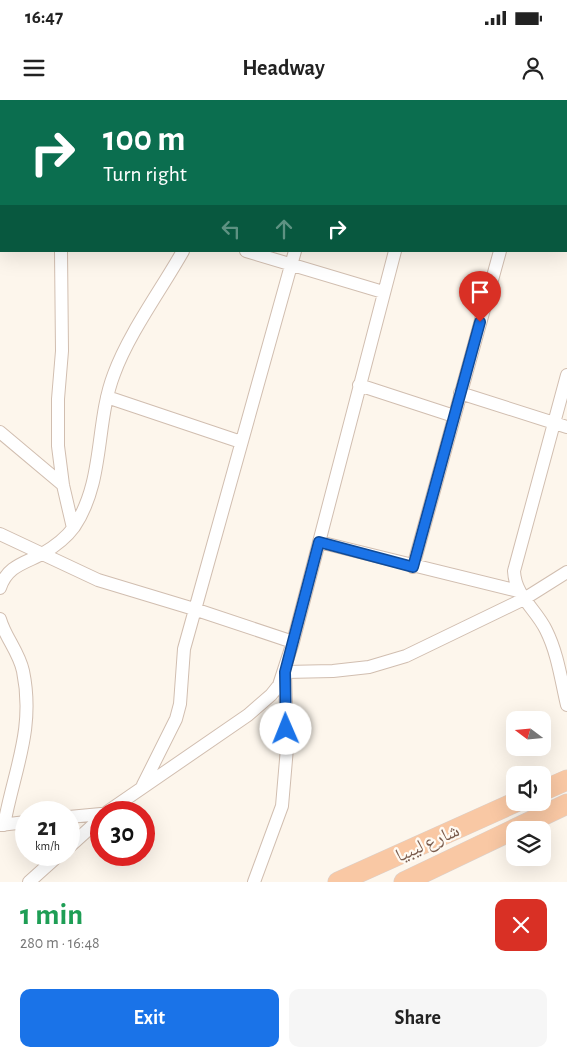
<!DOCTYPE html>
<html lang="en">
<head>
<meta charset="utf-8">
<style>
	body { margin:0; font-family:"Alegreya Sans","Noto Naskh Arabic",sans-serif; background:#f6f6f6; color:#222; height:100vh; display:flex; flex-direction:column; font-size:19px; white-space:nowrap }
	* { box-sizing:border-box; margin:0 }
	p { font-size:16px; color:#767676 }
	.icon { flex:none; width:28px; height:28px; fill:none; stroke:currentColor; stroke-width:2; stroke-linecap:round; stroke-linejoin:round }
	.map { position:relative; height:782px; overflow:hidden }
	.drawer { display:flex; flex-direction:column; background:#fff; flex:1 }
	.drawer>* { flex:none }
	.banner { position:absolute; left:0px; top:0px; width:568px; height:152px; box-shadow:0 5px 20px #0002; background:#0b6e4f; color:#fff; overflow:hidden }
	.needle { width:32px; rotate:286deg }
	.buttons { position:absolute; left:506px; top:611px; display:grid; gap:10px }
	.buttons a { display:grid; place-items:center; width:45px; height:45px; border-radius:10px; background:#fff; box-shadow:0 5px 20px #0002; font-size:25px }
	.speed { position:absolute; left:15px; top:701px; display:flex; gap:10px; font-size:25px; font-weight:700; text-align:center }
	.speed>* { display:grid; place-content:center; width:65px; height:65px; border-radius:50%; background:#fff; box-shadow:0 5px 20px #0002; line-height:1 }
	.speed small { font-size:12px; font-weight:400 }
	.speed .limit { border:8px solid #d22; background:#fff; color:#111 }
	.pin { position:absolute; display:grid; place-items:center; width:42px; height:42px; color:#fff; margin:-51px -21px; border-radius:50% 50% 50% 0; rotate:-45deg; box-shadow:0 0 5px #0007 }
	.pin .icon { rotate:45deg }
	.me { position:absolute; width:55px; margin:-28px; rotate:359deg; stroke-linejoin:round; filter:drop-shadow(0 0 4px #0008) }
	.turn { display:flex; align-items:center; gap:18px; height:105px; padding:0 20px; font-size:22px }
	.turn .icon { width:65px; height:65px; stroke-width:2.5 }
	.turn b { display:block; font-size:35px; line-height:42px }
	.lanes { display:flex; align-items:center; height:48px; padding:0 20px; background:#0003; justify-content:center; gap:25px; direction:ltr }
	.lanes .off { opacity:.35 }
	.round { display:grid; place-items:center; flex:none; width:52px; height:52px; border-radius:10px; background:#f6f6f6 }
	.head { display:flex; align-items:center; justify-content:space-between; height:85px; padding:0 20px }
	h1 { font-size:30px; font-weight:700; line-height:38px; color:#1e9e55 }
	.action { display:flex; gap:10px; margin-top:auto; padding:10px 20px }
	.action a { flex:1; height:58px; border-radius:10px; background:#1a73e8; color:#fff; font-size:20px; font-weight:700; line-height:58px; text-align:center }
	.action a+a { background:#f6f6f6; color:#222 }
	.status { display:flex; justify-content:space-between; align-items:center; height:35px; padding:0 25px; background:#fff; direction:ltr }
	.status svg { height:14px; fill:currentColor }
	header { display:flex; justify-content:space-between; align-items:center; height:65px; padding:0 20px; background:#fff; font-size:22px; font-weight:700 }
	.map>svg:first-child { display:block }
</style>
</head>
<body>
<div class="status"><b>16:47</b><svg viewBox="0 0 49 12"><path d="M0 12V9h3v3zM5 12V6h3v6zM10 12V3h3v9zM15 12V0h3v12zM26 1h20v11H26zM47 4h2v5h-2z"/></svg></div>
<header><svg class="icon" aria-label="menu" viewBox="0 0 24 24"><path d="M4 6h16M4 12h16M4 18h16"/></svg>Headway<svg class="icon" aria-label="person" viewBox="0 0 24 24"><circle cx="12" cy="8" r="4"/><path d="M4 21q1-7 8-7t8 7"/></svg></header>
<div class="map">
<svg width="567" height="782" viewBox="0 0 567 782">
	<rect width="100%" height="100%" fill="#fdf6ec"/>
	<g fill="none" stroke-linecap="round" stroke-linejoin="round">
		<g stroke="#d1beb0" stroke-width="14">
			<path id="minor" d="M261,0L265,1
				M318,0V1
				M79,1L83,0
				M145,1L147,0
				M231,1L232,0
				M438,1V0
				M543,1L544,0
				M0,36L1,35
				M566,92H567
				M61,151L62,251L58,299V346L63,385L73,428
				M246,151L383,192
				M567,275L514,471C515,496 536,509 546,530C558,554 561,580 567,605
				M359,285L454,316
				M460,293L567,327
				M107,297L241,342
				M0,332L63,385
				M0,434L98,480L194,509L293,542
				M319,442L518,491
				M413,467L500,151
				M0,488C7,466 25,463 42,454C54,447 66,438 74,427C105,381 95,323 114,274C129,233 161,190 183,151
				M0,519C5,537 19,552 23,571C35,629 14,670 4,725
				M143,685L176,619L180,604L184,549L295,151
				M107,712L248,615L271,595L279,585L293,542L395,151
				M69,717L101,714
				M0,725L26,722
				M69,747L101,718
				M29,782L59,755
				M254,782L282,706L287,648L285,572L333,571L369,567L406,556L524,499L567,472"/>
		</g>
		<g stroke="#dad1cd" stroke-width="21">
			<path id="trunk" d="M542,691L567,680
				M338,782L516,702
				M404,782L567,704"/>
		</g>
		<use href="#minor" stroke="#fff" stroke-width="12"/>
		<use href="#trunk" stroke="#f9c8a4" stroke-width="20"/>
	</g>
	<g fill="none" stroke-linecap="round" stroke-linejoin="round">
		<g stroke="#114b97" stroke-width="12">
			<path id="route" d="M286,629L285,572L319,442L413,467L480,222"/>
		</g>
		<use href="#route" stroke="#1a73e8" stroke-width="9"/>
	</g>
	<g text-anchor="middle" stroke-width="4.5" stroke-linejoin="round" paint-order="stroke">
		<g font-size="19" fill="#7a5c4d" stroke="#fffaf3">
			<text transform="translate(427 742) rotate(-24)" y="7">شارع ليبيا</text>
		</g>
	</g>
</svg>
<div class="buttons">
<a><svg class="needle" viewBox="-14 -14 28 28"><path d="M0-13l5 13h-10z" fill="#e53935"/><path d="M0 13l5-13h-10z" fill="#767676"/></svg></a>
<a><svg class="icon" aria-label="sound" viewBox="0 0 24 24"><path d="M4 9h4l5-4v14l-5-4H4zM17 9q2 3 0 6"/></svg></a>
<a><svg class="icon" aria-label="layers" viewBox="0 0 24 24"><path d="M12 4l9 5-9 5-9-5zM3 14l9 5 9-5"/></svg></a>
</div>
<div class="speed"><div>21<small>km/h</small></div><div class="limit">30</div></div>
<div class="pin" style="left:480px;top:222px;background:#d93025"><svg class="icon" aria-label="arrive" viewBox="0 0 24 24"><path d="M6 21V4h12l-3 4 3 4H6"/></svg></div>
<svg class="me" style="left:286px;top:629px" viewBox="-20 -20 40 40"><circle r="19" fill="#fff"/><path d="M0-13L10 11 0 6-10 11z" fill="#1a73e8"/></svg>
<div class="banner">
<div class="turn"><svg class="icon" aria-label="right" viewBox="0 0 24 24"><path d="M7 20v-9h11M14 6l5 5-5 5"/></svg><div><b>100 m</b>Turn right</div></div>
<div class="lanes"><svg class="icon off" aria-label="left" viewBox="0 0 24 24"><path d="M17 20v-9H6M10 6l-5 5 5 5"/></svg><svg class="icon off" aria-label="ahead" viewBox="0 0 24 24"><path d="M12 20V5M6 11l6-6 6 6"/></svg><svg class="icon" aria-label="right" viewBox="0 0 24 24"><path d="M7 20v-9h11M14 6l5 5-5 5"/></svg></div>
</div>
</div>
<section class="drawer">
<div class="head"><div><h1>1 min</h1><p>280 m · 16:48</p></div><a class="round" style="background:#d93025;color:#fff"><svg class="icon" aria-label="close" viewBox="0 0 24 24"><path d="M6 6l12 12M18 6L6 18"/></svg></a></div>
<div class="action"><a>Exit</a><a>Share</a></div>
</section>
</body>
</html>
